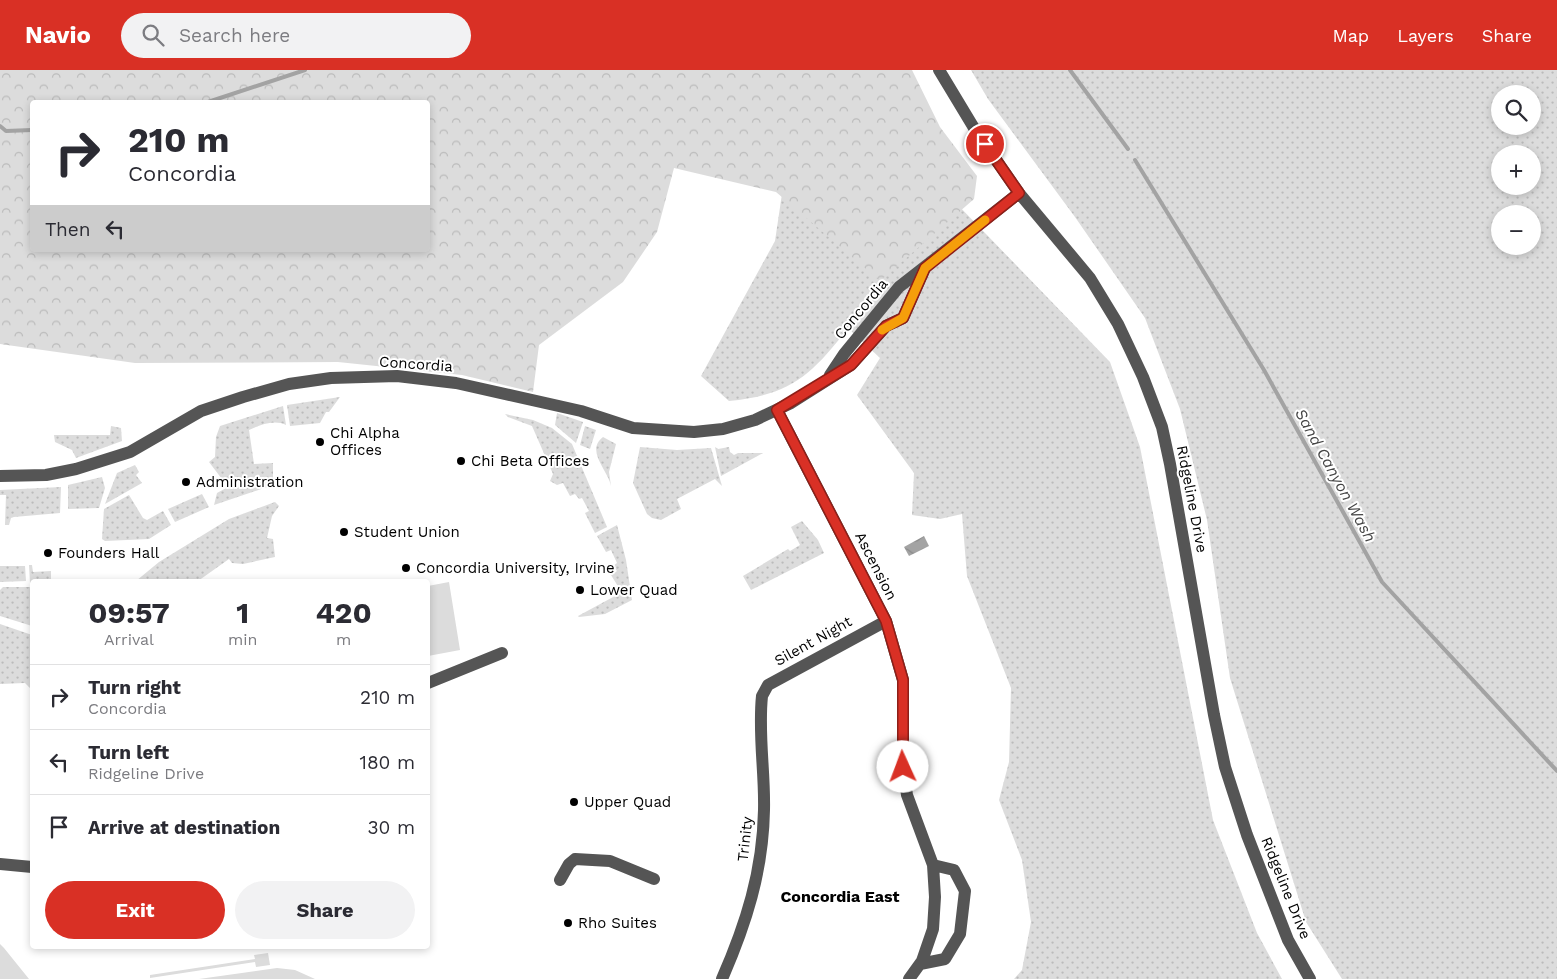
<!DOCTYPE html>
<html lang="en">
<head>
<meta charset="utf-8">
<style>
	body { margin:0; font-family:"Work Sans",sans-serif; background:#f2f2f3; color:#2b2b33; height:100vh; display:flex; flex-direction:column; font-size:19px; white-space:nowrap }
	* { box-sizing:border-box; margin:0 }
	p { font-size:16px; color:#7c7c81 }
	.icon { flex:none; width:28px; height:28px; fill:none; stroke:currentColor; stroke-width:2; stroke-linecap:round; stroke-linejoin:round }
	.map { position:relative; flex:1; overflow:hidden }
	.sheet { position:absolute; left:30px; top:509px; width:400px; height:370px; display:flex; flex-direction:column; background:#fff; border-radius:5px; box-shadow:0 2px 8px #0003 }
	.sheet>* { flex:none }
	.top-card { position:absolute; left:30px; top:30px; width:400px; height:152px; border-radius:5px; box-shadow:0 2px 8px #0003; background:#fff; color:#2b2b33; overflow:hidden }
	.controls { position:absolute; left:1491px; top:15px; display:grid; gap:10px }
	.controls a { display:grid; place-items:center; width:50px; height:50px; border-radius:50%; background:#fff; box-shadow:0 2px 8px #0003; font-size:25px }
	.pin { position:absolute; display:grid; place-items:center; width:42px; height:42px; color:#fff; margin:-21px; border:2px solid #fff; border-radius:50%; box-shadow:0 1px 5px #0007 }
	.me { position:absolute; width:55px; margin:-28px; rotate:358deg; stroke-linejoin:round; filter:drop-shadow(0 0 4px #0008) }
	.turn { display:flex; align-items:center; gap:18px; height:105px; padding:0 15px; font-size:22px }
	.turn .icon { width:65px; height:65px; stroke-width:2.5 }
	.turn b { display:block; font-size:35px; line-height:42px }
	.then { display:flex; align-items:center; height:48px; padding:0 15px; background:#0003; gap:10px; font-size:19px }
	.eta { display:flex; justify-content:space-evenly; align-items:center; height:85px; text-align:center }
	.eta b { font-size:30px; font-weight:700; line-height:35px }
	.button { display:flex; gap:10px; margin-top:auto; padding:10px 15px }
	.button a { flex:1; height:58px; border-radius:30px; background:#d93025; color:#fff; font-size:20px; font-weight:700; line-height:58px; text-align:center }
	.button a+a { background:#f2f2f3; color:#2b2b33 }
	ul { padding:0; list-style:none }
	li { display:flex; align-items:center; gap:15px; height:65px; padding:0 15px; border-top:1px solid #e1e1e2 }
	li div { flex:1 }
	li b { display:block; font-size:19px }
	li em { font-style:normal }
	header { display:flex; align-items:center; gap:30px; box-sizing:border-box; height:70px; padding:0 25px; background:#d93025; color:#fff }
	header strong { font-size:24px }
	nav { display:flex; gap:28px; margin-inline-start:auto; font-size:18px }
	.search { width:350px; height:45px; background:#f2f2f3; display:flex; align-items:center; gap:12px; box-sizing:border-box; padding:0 18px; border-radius:28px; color:#7c7c81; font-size:19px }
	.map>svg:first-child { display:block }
</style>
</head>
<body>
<header>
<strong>Navio</strong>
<div class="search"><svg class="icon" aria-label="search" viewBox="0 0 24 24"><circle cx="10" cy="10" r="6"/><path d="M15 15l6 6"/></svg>Search here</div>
<nav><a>Map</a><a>Layers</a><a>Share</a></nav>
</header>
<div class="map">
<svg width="1557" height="909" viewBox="0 0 1557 909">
	<defs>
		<pattern id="grass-dots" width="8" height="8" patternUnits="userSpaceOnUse" patternTransform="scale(1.25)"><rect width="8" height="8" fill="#dcdcdc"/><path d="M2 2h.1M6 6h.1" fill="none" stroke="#bbb" stroke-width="1.8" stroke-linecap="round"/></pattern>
		<pattern id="forest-crowns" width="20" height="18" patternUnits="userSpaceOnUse" patternTransform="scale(1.25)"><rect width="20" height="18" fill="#dcdcdc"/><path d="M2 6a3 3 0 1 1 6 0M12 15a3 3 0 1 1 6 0" fill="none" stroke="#bbb"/></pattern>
		<pattern id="water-waves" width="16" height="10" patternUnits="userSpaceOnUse" patternTransform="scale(1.25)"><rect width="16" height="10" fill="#a3a3a3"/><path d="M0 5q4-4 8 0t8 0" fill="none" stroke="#8b8b8b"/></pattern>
	</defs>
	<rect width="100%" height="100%" fill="#fff"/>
	<path fill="url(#grass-dots)" fill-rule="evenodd" d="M0,0H894L954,131L1110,292L1140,377L1213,750L1257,863L1282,909H1014L1022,900L1031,852L1022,790L999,730L1009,692L1011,618L967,506L962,444L940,449L912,445L914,403L857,325L880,288L848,258C811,306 790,325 729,331L701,306L775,171L783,117L604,59L474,188L0,262ZM32,32H428V180H32Z
		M971,0H1557V909H1342L1306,852L1230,608L1207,450L1180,339L1145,248L1075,147L988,29ZM1500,24H1532V56H1500ZM1500,84H1532V116H1500ZM1500,144H1532V176H1500Z
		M340,327L329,342H326L320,353L290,356L287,335Z
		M283,336L286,355C274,349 260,355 249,360L254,394L273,393V415L214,435L217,423L228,417L209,392L215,387L216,367L220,356Z
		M557,343L583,352L576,373L555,355Z
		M505,344L533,350L552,358L572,374L607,457L595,463L585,443L589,441L582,428L579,429L575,424L570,426L563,413L557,415L550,411L553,404L532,356L508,347Z
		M111,356L121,358L122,371L76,388L72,380L55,372L54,365H110Z
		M585,356L596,360L590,379L580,375Z
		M603,367L616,374L609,402L611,416C608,400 585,381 603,367Z
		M640,377L677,380L711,378L722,416L715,409L677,429L681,439L661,450L652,448L647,444L633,413Z
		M715,377L718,379L729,377L730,382L734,385L738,383H763L721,406Z
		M135,395L139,402L136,405L142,413L105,434L117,403Z
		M102,407L105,418L99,438L68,439V415Z
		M61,417L60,443L14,447L11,448L9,455H5L6,425H0V420Z
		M202,424L209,437L175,452L168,439Z
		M129,425L143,448L147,450L163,441L171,455L149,469L105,471L102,469L104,439Z
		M275,432L279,436L272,446L267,468L273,469L275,487L243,494L232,493L229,489L198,511H136L159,492L229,449Z
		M802,451L818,470L824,483L751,520L743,506L788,479L790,481L800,475L791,457Z
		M617,455L626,490L632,530L605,544L579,547L578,546L615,526L613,522L619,518L611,505L617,501L613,496L617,493L611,480L606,482L597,466Z
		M29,495H32L33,502L51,501V511L30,513Z
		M0,496H25L26,511L0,512Z
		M3,517H32V556L0,546V520Z
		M0,554L32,565V620L25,613L0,614Z"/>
	<path fill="url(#forest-crowns)" fill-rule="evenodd" d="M0,0H912L940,57L977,106L974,129L880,211L776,122L674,98L657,162L623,212L539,275L533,322L462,305L338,292L135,293L0,274ZM32,32H428V180H32Z"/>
	<path fill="#dcdcdc" d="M449,512L460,580L428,586V516Z
		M0,874L4,878L29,909H0Z
		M268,883L270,895L256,897L255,892L150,908V905L255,889L254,885Z
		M277,898L295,900L315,909H199Z"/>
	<path fill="url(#water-waves)" d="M924,466L929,476L909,486L904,477Z"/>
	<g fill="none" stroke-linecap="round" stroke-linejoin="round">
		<path stroke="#a3a3a3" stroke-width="4" d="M1070,0L1128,79
			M208,32L305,0
			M0,56L6,61L32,60
			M1135,90L1264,300L1382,512L1557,701"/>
		<path stroke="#555" stroke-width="12" d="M939,0L974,58L1019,123L1090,208L1118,254L1143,307L1162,357L1170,394L1214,645L1225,697L1247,765L1288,870L1310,909
			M830,305L844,284L899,217L1019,123
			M777,340L886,551L903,610V697L907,725L933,795L935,827L933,859L922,891L909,909
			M0,406L46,405L76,399L130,382L201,341L243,327L289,314L331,308L397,306L456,313L581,341L633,358L694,362L723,359L755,350L791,333L851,295L886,256L903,248L925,198
			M428,613L502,583
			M0,794L32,797
			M560,810L569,794L575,789L610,791L654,809
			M920,894L945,889L960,864L965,821L954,800L933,795
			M722,909C746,854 763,801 764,740C765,702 758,664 762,626L768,615L886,551"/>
	</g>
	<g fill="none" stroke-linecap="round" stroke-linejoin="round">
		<g stroke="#8d1f18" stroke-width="12">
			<path id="route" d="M903,697V610L886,551L777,340L851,295L886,256L903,248L925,198L1019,123L985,74"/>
		</g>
		<use href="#route" stroke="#d93025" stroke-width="9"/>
		<path stroke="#f59e0b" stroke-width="9" d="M882,260L903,248L925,198L985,150"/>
	</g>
	<g fill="#000" stroke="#fff" stroke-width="2">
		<circle cx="320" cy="372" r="5"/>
		<circle cx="461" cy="391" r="5"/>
		<circle cx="186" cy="412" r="5"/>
		<circle cx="344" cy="462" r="5"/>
		<circle cx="48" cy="483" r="5"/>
		<circle cx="406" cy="498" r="5"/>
		<circle cx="580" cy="520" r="5"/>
		<circle cx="574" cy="732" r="5"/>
		<circle cx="568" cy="853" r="5"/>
	</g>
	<g text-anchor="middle" stroke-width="4" stroke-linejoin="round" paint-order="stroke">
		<g font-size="15" fill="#000" stroke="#fff">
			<text transform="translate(861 239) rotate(-50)" y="5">Concordia</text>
			<text transform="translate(416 294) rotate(4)" y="5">Concordia</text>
			<text transform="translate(1192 429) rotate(79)" y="5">Ridgeline Drive</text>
			<text transform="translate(876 496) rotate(63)" y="5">Ascension</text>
			<text transform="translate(813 571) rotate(-29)" y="5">Silent Night</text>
			<text transform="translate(745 769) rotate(-84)" y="5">Trinity</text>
			<text transform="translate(1286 818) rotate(68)" y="5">Ridgeline Drive</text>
		</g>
		<g font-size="15" fill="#000" stroke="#fff" text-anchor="start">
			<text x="330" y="368">Chi Alpha<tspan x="330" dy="17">Offices</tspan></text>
			<text x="471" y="396">Chi Beta Offices</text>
			<text x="196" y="417">Administration</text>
			<text x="354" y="467">Student Union</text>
			<text x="58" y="488">Founders Hall</text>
			<text x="416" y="503">Concordia University, Irvine</text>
			<text x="590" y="525">Lower Quad</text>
			<text x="584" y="737">Upper Quad</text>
			<text x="578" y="858">Rho Suites</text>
		</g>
		<g font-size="16" font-style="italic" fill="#444" stroke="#fff">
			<text transform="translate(1336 405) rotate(61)" y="6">Sand Canyon Wash</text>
		</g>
		<g font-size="16" font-weight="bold" fill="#000" stroke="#fff">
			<text x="840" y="832">Concordia East</text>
		</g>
	</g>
</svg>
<div class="controls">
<a><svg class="icon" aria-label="search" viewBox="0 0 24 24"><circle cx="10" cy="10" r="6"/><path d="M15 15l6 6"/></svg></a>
<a>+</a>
<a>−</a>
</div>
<div class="pin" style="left:985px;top:74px;background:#d93025"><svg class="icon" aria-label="arrive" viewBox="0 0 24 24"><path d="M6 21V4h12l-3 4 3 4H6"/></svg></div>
<svg class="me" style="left:903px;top:697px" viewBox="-20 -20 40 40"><circle r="19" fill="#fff"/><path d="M0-13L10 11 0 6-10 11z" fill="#d93025"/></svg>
<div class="top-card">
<div class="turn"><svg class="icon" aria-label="right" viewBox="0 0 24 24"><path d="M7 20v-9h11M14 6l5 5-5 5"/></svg><div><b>210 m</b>Concordia</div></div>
<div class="then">Then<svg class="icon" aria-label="left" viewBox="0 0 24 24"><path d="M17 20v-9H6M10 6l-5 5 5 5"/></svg></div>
</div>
<section class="sheet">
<div class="eta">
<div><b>09:57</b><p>Arrival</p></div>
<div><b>1</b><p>min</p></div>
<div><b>420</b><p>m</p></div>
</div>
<ul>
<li><svg class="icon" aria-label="right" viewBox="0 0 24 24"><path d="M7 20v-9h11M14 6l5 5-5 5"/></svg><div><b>Turn right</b><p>Concordia</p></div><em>210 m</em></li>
<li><svg class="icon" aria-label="left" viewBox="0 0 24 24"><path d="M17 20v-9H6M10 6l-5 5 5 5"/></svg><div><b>Turn left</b><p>Ridgeline Drive</p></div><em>180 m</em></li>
<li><svg class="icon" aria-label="arrive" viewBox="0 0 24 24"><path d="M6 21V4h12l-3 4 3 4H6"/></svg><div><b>Arrive at destination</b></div><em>30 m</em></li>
</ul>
<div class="button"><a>Exit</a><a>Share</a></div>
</section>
</div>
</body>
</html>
